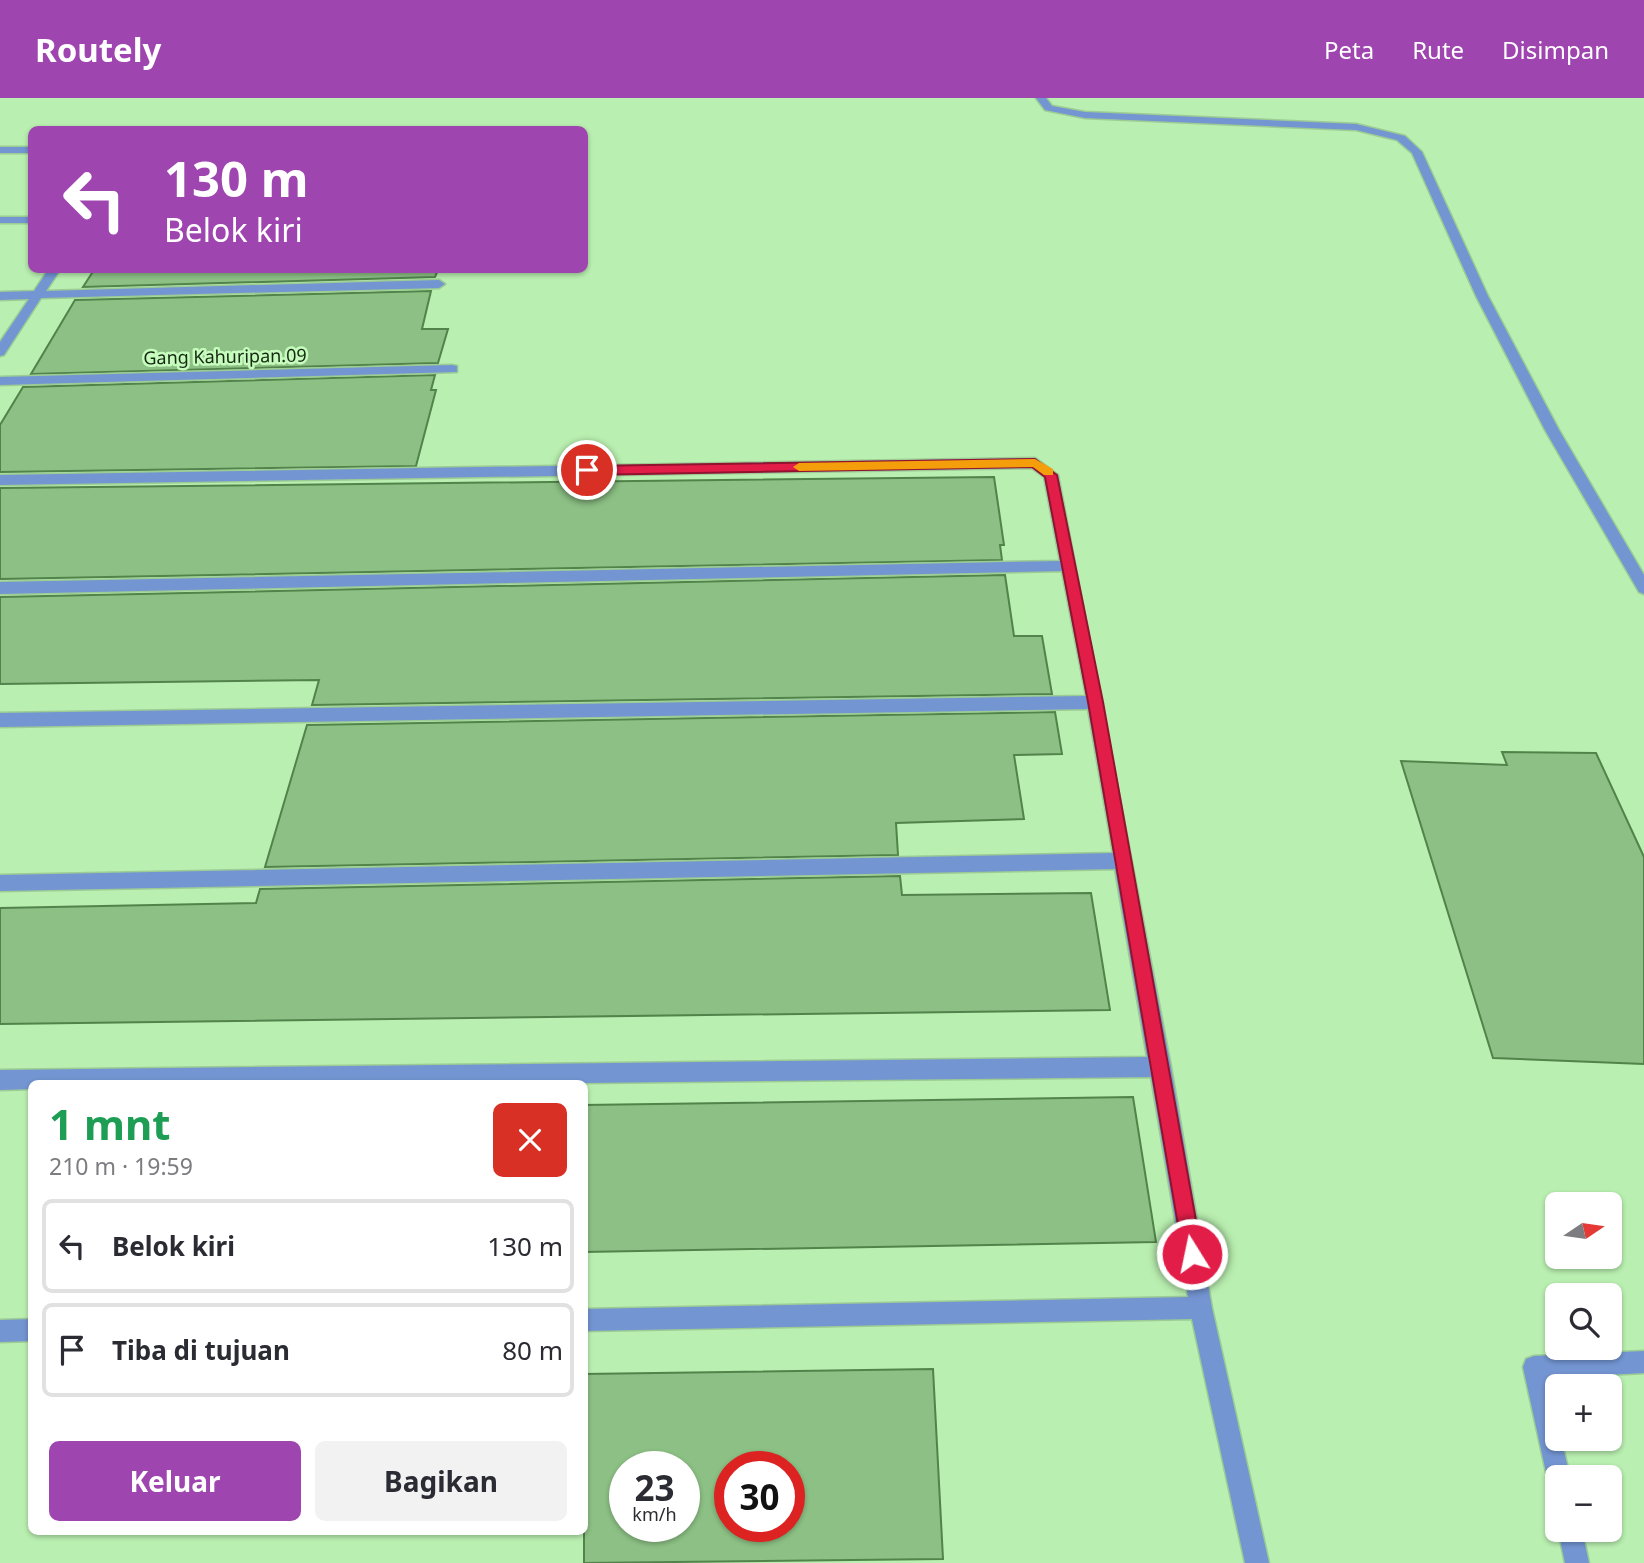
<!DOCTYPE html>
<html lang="id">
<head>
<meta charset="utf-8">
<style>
	body { margin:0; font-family:"Noto Sans",sans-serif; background:#f2f2f3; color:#2b2b33; height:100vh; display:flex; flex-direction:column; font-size:26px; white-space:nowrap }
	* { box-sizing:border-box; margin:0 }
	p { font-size:23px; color:#7c7c81 }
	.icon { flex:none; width:38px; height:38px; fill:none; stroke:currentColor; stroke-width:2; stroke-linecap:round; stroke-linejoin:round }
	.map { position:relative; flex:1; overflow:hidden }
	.sheet { position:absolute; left:28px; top:982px; width:560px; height:455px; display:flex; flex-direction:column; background:#fff; border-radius:10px; box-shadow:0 2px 5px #0004 }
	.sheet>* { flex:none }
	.banner { position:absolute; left:28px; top:28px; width:560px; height:147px; border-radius:10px; box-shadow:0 2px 5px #0004; background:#9f45b0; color:#fff; overflow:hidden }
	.needle { width:46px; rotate:77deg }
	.tools { position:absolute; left:1545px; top:1094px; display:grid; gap:14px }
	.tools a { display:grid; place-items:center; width:77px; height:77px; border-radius:10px; background:#fff; box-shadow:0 2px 5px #0004; font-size:35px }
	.speed { position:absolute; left:609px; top:1353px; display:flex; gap:14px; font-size:35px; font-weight:700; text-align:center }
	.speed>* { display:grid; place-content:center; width:91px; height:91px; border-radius:50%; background:#fff; box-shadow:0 2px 5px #0004; line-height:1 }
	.speed small { font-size:18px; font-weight:400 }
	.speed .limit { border:10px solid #d22; background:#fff; color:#111 }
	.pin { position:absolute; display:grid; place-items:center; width:60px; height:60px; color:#fff; margin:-30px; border:4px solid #fff; border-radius:50%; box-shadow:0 2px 7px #0007 }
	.me { position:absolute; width:77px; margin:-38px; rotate:350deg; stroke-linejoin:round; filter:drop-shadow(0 0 5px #0008) }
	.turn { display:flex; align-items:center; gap:24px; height:147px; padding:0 21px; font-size:32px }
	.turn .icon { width:91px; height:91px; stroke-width:2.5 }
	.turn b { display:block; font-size:49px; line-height:60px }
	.round { display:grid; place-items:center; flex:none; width:74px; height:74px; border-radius:10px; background:#f2f2f3 }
	.headline { display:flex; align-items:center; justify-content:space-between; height:119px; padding:0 21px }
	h1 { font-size:42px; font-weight:700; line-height:52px; color:#1e9e55 }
	.button { display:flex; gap:14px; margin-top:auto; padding:14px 21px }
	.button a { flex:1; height:80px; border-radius:10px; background:#9f45b0; color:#fff; font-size:28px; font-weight:700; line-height:80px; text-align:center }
	.button a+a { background:#f2f2f3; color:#2b2b33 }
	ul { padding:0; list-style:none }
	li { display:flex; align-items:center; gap:21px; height:94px; margin:0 14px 10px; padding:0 7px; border:4px solid #e1e1e2; border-radius:10px }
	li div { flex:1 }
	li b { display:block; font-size:26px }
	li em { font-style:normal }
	header { display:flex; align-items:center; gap:42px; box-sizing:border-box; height:98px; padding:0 35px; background:#9f45b0; color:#fff }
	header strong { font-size:33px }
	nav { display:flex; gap:38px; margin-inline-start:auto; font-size:24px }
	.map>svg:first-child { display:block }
</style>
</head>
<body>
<header>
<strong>Routely</strong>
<nav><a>Peta</a><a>Rute</a><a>Disimpan</a></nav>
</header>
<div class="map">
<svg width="1644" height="1465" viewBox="0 0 1644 1465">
	<rect width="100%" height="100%" fill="#b9efb0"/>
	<path fill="#8cc084" stroke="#51834a" stroke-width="2" fill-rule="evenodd" d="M94,172H438L435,179L83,189Z
		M431,193L422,231H448L438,265L31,276L75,202Z
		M435,277L431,292H436L416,368L0,374V327L23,289Z
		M994,379L1004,447H1000L1002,462L0,481V390Z
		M1005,477L1014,538H1042L1052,596L312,607L319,582L0,586V499Z
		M1055,614L1062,656L1014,657L1024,721L896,725L898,757L265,769L307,627Z
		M1502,654L1596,655L1644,759V966L1493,960L1401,663L1507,667Z
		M900,778L902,797L1091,795L1110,912L0,926V810L256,805L260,791Z
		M1133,999L1156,1144L584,1154V1007Z
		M933,1271L943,1461L584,1465V1276ZM625,1368H684V1428H625ZM730,1368H789V1428H730Z"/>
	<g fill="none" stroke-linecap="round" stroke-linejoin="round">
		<g stroke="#9ccc94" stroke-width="3">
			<path id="street" d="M1036,0H1046L1052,8L1085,14L1356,26L1405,38L1422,54L1488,198L1559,332L1644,477V496L1639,494L1545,332L1476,198L1412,55L1397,42L1356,32L1085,20L1045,12Z
				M0,49H32V55H0Z
				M0,119H32V125H0Z
				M48,172H60L46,193L439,182L445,186L439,190L41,200L4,257L0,258V244L29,201L0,202V194L34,193Z
				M452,267L457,268V274L0,287V279Z
				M1035,360L1058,377L1171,969L1212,1210L1269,1465H1245L1192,1221L584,1233V1211L1188,1199L1151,979L582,985H32V991L0,992V972L1147,959L1115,771L0,793V777L1113,755L1088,611L0,629V615L1086,598L1062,473L0,496V484L1060,463L1044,379L1032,370L0,387V377Z
				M32,1221V1243L0,1244V1222Z
				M1644,1253V1275L1548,1280L1558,1323V1340H1561L1570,1379H1558V1391L1549,1388L1523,1269L1526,1261L1534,1258Z
				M1558,1432H1582L1589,1465H1565Z"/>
		</g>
		<use href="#street" fill="#7395d2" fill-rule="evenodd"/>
	</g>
	<path fill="#e11d48" stroke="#92132f" stroke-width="2" d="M1035,361L1057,377L1103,604L1202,1156L1199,1163L1192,1166L1185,1163L1183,1156L1088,604L1045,379L1032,369L587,377L581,372L587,368Z"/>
	<path fill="#f59e0b" d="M1035,361L1053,371V377H1044L1033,369L799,373L793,369L799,365Z"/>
	<g text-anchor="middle" stroke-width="5" stroke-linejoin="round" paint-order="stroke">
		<g font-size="18" fill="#162a13" stroke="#c6fcbd">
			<text transform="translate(225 259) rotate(-1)" y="6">Gang Kahuripan.09</text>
		</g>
	</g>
</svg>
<div class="tools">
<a><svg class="needle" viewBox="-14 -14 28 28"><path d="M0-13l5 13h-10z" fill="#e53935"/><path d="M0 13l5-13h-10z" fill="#7c7c81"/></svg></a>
<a><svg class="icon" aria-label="search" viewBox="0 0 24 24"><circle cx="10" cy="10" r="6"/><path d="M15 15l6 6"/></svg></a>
<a>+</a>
<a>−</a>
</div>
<div class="speed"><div>23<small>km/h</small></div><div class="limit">30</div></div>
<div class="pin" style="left:587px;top:372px;background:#d93025"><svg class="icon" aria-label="arrive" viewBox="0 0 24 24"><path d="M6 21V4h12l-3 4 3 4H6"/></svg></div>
<svg class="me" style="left:1192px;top:1156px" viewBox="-20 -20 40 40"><circle r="17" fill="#e11d48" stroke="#fff" stroke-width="3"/><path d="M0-11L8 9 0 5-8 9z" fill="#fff"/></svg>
<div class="banner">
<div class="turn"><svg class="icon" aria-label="left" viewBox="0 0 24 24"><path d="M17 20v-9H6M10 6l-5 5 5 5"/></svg><div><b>130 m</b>Belok kiri</div></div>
</div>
<section class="sheet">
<div class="headline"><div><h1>1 mnt</h1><p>210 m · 19:59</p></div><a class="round" style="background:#d93025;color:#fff"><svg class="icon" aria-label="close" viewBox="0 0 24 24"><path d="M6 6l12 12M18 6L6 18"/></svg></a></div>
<ul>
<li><svg class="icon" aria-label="left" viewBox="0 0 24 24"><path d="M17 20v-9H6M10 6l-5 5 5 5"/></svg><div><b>Belok kiri</b></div><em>130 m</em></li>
<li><svg class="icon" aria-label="arrive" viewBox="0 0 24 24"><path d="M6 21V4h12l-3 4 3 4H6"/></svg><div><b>Tiba di tujuan</b></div><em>80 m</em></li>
</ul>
<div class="button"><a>Keluar</a><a>Bagikan</a></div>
</section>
</div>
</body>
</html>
